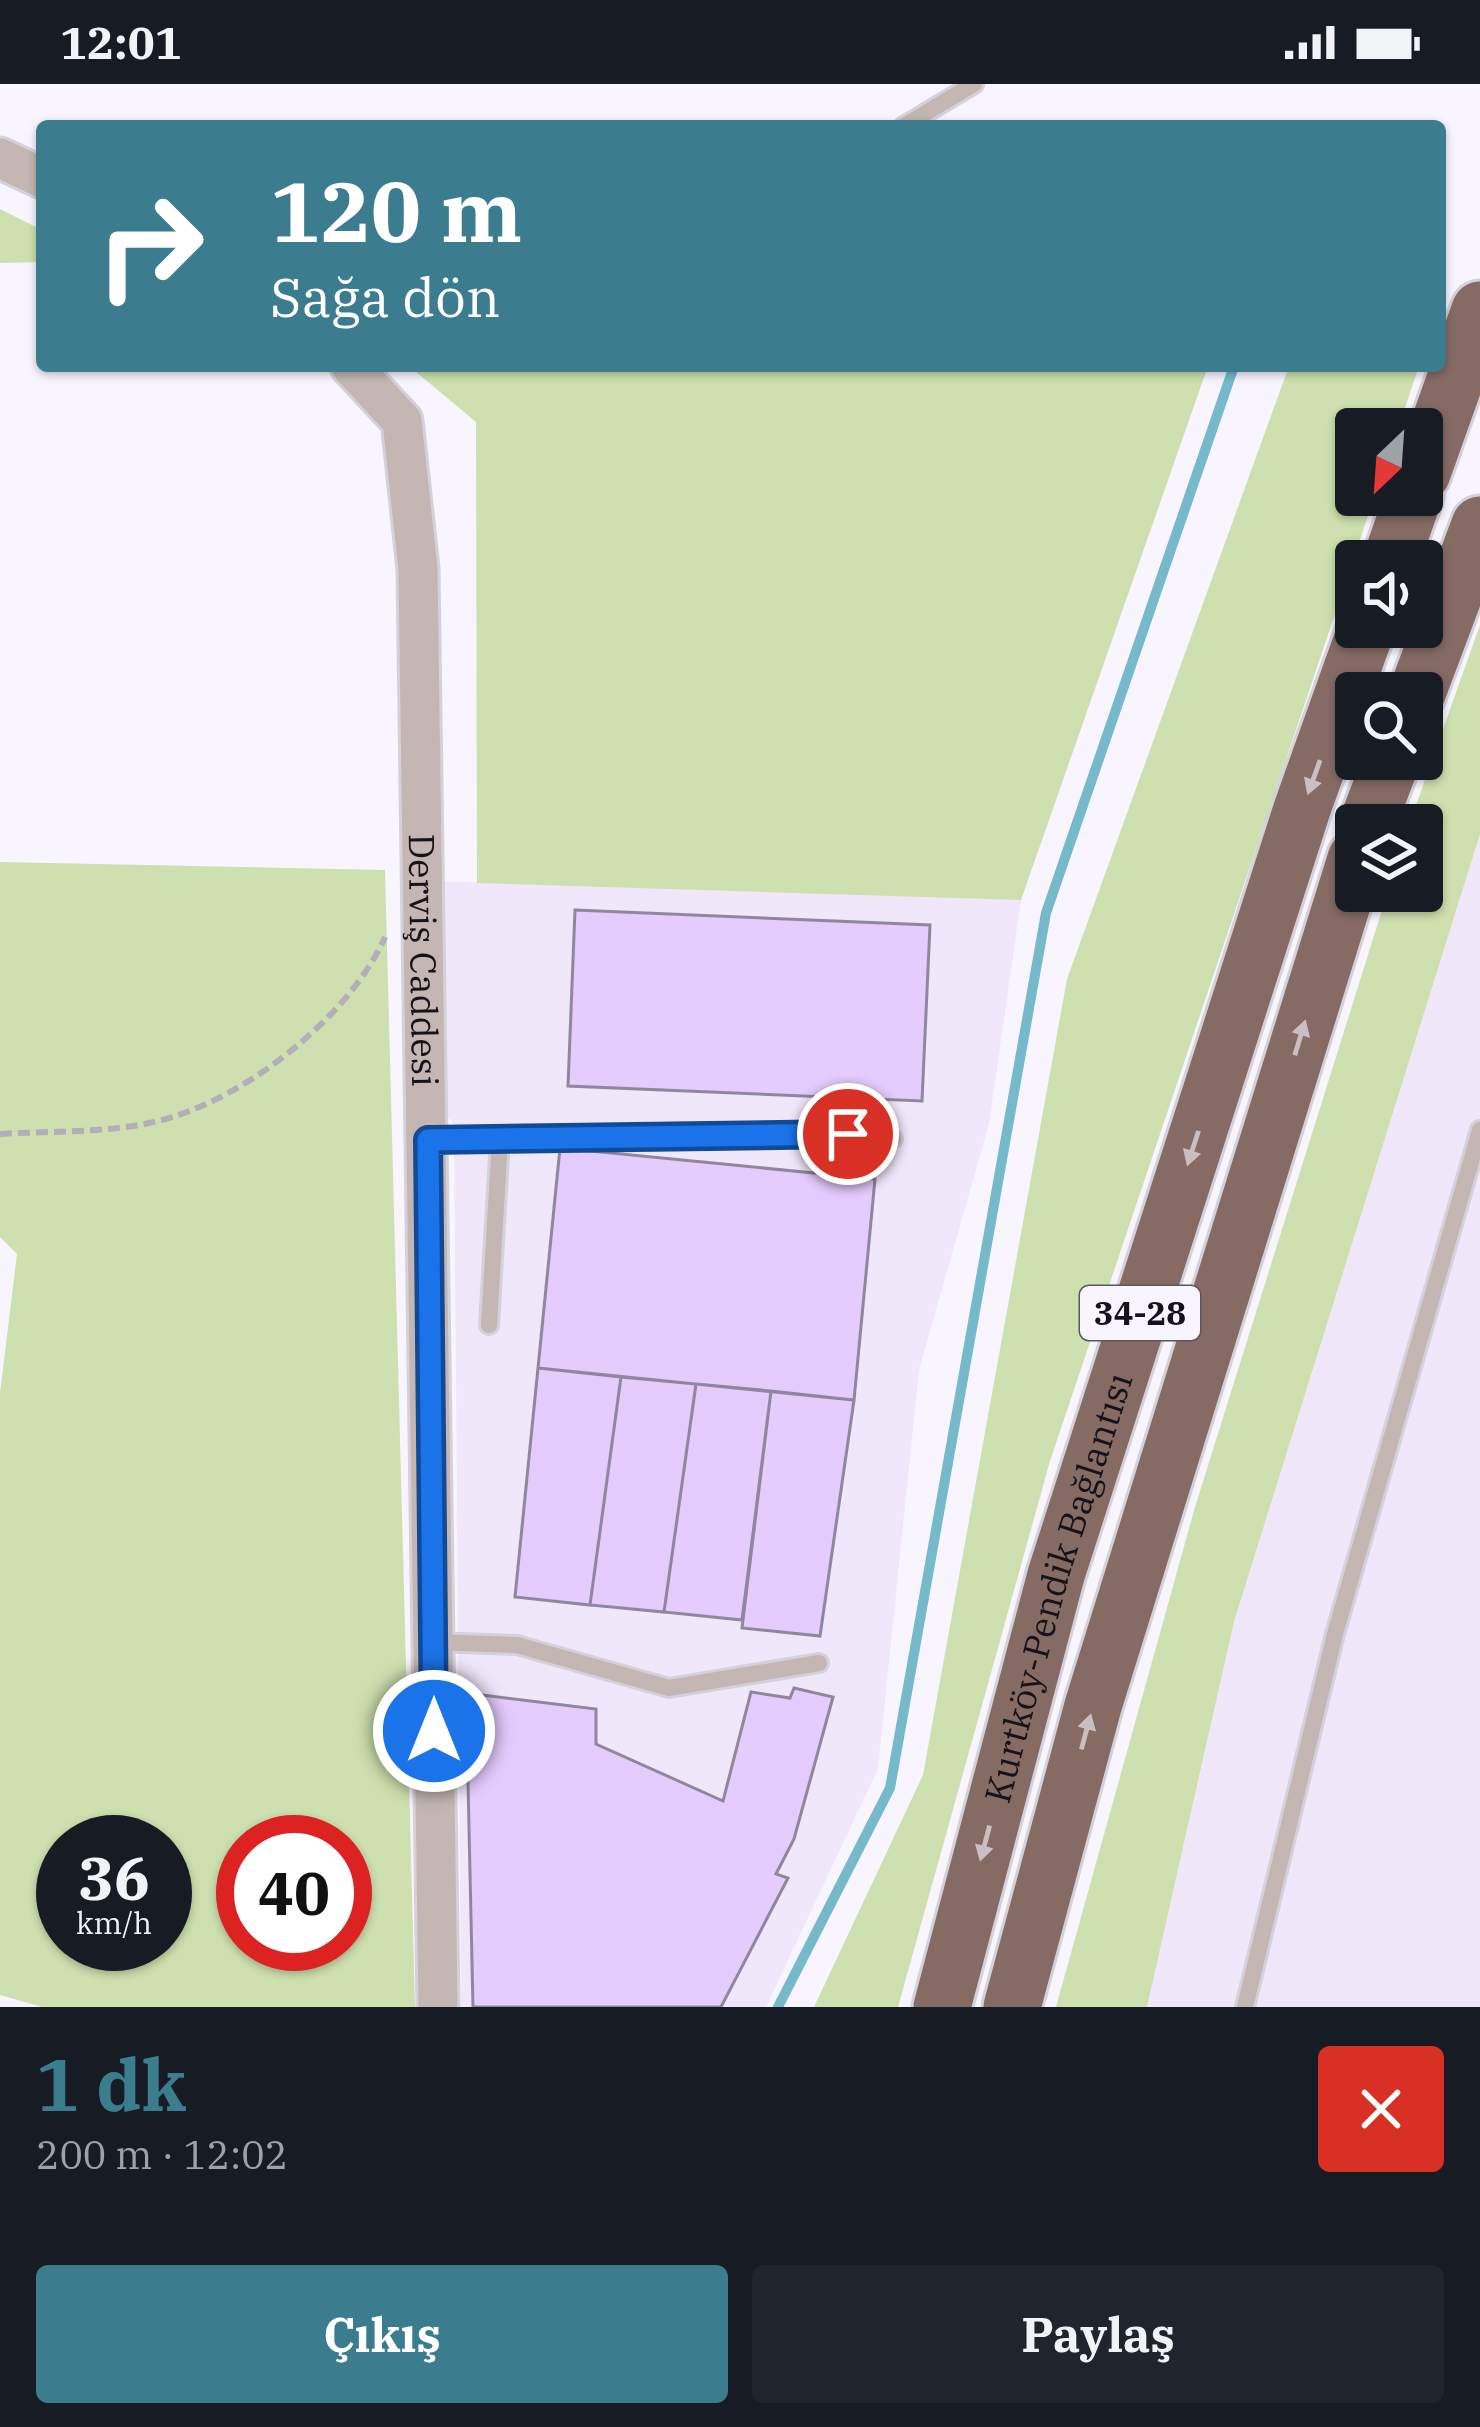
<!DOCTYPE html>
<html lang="tr">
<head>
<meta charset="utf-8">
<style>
	body { margin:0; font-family:"IBM Plex Serif",serif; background:#20242c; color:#f1f3f6; height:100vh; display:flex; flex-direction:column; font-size:45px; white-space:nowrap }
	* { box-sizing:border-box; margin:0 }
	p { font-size:39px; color:#9ea1a6 }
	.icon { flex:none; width:66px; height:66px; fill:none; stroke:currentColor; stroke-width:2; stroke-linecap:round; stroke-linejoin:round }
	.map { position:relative; height:1923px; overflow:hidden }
	.panel { display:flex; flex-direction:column; background:#171b24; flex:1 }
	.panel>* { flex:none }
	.top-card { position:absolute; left:36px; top:36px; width:1410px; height:252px; border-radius:12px; box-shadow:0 3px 9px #0004; background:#3b7c8f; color:#fff; overflow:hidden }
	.needle { width:78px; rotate:205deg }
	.buttons { position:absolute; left:1335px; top:324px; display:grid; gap:24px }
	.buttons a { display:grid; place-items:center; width:108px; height:108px; border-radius:12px; background:#171b24; box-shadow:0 3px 9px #0004; font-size:60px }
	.speed { position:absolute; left:36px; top:1731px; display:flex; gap:24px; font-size:60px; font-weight:700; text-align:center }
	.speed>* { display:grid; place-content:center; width:156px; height:156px; border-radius:50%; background:#171b24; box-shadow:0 3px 9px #0004; line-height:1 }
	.speed small { font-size:30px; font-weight:400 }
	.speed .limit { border:18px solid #d22; background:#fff; color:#111 }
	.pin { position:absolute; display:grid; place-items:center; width:102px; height:102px; color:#fff; margin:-51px; border:6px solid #fff; border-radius:50%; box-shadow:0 3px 12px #0007 }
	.me { position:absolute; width:132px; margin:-66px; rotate:0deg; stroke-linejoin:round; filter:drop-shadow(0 0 9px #0008) }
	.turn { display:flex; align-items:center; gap:42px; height:252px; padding:0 36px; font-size:54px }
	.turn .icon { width:156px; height:156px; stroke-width:2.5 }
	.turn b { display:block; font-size:84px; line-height:102px }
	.round { display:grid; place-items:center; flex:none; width:126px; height:126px; border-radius:12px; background:#20242c }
	.overview { display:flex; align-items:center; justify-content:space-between; height:204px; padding:0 36px }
	h1 { font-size:72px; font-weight:800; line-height:90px; color:#3b7c8f }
	.action { display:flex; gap:24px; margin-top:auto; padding:24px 36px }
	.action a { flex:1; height:138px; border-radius:12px; background:#3b7c8f; color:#fff; font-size:48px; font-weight:800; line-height:138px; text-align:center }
	.action a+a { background:#20242c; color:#f1f3f6 }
	.status { display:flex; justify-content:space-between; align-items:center; height:84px; padding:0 60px; background:#171b24; direction:ltr }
	.status svg { height:33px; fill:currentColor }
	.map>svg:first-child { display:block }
</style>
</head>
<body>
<div class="status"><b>12:01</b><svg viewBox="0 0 49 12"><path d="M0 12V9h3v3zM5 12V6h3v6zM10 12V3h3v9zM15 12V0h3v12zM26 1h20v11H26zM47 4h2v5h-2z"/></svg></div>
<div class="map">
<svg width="1480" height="1923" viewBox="0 0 1480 1923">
	<rect width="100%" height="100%" fill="#f9f5ff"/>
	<path fill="#f0e7fa" d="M1480,750V1923H1147L1234,1539Z
		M436,797L1021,816L989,1040L919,1286L878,1685L766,1923H461L454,1040L435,1018Z"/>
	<path fill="#cee0af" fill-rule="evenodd" d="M0,125L42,146V178L0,179Z
		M409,282H1208L1021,816L477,799L476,338Z
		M1289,282H1419L1398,345H1356V411H1375L1050,1377L898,1923H814L923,1691L1067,895Z
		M1480,541V750L1234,1538L1147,1923H1056L1195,1423L1388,807H1422V741H1409Z
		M0,778L385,786L415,1923H42L0,1911V1309L17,1170L0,1153ZM165,1758V1860H63V1758ZM345,1758V1860H243V1758Z"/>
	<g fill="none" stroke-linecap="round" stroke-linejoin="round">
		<path stroke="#75b9ca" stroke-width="10" d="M778,1923L890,1704L1046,829L1234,282"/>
	</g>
	<path fill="#e4ccfe" stroke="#91879d" stroke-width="3" d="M575,826L930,841L922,1017L568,1002Z
		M560,1064L875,1095L854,1316L538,1284Z
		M538,1284L621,1293L590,1521L515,1513Z
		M621,1293L696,1300L664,1528L590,1521Z
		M696,1300L771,1307L742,1536L664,1528Z
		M771,1307L854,1316L820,1552L742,1544Z
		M794,1604L833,1613L794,1755L776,1790L788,1794L721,1923H473L466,1609L596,1625V1660L723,1717L751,1608L790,1614Z"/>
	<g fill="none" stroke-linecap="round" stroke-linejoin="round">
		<g stroke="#d5d1db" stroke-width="22">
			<path id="service" d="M904,42L974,0
				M428,1056L847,1050L893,1055
				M489,1241L500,1055
				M434,1558L517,1561L669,1604L819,1579
				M1245,1923L1335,1550L1480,1046"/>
		</g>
		<g stroke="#d5d1db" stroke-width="45">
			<g id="tertiary">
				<path d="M0,74L42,94"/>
				<path id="s1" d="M351,282L402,337L418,485L438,1923"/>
			</g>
		</g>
		<g stroke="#d5d1db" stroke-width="63">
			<g id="motorway">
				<path d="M1422,389L1480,226"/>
				<path d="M1391,477L1414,411"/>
				<path d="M1417,609L1480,441"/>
				<path d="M1367,741L1392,675"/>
				<path id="s2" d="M942,1923L1056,1491L1302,725L1367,543"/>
				<path d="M1012,1923L1093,1622L1356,775"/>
			</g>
		</g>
		<path stroke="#b3afb9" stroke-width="6" stroke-dasharray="12 6" stroke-linecap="butt" d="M0,1050C49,1047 102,1049 149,1039C237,1022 349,935 385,853"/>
		<use href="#service" stroke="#c3b6b3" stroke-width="16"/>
		<use href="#tertiary" stroke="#c3b6b3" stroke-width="39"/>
		<use href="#motorway" stroke="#866b65" stroke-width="57"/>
	</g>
	<defs><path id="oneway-solid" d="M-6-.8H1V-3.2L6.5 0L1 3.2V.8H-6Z" transform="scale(3)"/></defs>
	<g fill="#cbbec1">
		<use href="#oneway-solid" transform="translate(1314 693) rotate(110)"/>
		<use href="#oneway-solid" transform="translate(1300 954) rotate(-73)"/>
		<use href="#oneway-solid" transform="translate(1193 1064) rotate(108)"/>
		<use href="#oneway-solid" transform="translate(1086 1648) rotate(-75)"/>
		<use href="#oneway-solid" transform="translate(985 1759) rotate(105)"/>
	</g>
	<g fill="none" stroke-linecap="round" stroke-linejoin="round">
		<g stroke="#114b97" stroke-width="30">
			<path id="route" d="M434,1647L428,1056L848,1050"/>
		</g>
		<use href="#route" stroke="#1a73e8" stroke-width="21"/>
	</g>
	<g text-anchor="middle" stroke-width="9" stroke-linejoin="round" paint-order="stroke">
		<rect fill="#f9f5ff" stroke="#5a565f" stroke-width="3" x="1080" y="1202" width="120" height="54" rx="9"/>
		<g font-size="33" font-weight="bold" fill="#16121b">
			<text x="1140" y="1241">34-28</text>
		</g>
		<g font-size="36" fill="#16121b" stroke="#f9f5ff">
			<text dy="13" stroke="none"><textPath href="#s1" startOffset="615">Derviş Caddesi</textPath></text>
			<text dy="13" stroke="none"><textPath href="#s2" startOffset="435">Kurtköy-Pendik Bağlantısı</textPath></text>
		</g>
	</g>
</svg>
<div class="buttons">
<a><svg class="needle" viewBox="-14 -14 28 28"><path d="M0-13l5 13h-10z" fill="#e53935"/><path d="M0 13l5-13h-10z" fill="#9ea1a6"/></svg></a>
<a><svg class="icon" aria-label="sound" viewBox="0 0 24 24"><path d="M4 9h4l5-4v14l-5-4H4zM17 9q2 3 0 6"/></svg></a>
<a><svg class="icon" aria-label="search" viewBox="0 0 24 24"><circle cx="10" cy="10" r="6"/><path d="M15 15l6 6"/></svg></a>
<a><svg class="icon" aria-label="layers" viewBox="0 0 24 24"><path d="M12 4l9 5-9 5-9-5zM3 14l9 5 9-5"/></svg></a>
</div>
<div class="speed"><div>36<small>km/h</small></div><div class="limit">40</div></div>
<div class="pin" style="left:848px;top:1050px;background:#d93025"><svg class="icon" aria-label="arrive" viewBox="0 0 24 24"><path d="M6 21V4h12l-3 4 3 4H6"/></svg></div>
<svg class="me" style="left:434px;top:1647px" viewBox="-20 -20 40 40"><circle r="17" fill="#1a73e8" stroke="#fff" stroke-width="3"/><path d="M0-11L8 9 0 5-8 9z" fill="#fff"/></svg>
<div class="top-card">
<div class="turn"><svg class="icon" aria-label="right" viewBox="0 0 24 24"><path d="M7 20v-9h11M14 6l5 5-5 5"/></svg><div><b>120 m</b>Sağa dön</div></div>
</div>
</div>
<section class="panel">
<div class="overview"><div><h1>1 dk</h1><p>200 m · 12:02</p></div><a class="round" style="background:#d93025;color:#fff"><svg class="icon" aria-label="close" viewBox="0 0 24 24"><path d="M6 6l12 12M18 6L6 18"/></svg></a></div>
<div class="action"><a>Çıkış</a><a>Paylaş</a></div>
</section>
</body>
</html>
